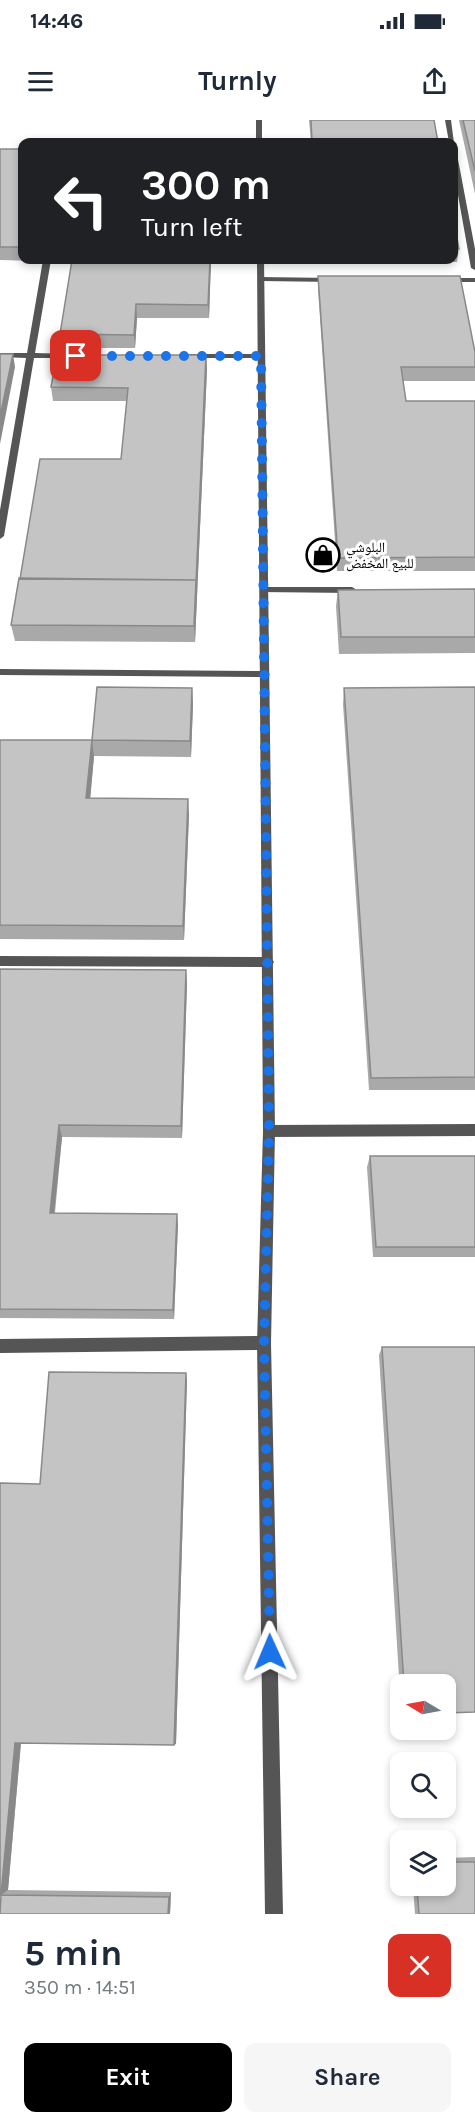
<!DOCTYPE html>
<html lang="en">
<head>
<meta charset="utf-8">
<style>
	body { margin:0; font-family:Karla,"Noto Naskh Arabic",sans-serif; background:#f6f6f7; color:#1f2937; height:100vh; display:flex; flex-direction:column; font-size:22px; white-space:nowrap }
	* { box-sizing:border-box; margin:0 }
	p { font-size:20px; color:#747a83 }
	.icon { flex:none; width:33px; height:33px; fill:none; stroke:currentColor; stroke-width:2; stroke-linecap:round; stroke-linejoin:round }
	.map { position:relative; height:1794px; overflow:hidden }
	.details { display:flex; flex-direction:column; background:#fff; flex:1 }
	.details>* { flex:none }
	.hud { position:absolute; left:18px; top:18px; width:440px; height:126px; border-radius:12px; box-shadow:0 3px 9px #0003; background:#202124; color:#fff; overflow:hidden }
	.needle { width:39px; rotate:280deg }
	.buttons { position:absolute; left:390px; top:1554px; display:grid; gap:12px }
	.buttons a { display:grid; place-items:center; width:66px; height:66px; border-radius:12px; background:#fff; box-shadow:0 3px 9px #0003; font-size:30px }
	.pin { position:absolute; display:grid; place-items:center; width:51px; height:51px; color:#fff; margin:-26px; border-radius:12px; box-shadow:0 3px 9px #0006 }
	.me { position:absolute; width:66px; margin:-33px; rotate:359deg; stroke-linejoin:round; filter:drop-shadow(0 0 4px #0008) }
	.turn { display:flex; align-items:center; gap:21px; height:126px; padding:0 24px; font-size:27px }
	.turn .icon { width:78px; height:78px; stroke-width:2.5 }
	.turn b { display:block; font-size:42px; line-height:51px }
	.round { display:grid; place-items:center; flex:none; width:63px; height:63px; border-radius:12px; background:#f6f6f7 }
	.headline { display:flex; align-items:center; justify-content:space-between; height:102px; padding:0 24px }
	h1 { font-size:36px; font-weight:700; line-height:45px }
	.cta { display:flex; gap:12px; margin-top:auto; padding:12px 24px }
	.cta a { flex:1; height:69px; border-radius:12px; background:#000; color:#fff; font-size:24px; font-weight:700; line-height:69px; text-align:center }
	.cta a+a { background:#f6f6f7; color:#1f2937 }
	.status { display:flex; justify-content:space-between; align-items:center; height:42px; padding:0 30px; background:#fff; direction:ltr }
	.status svg { height:16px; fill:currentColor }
	header { display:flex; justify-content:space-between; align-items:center; height:78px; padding:0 24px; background:#fff; font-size:27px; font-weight:700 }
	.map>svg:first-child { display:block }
</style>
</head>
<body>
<div class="status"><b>14:46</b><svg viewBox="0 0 49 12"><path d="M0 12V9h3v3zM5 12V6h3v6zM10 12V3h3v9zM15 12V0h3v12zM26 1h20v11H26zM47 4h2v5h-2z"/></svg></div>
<header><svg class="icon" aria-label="menu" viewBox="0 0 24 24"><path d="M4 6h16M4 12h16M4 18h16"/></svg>Turnly<svg class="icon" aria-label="share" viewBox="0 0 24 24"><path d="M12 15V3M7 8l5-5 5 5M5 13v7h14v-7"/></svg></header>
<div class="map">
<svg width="475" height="1794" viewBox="0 0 475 1794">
	<rect width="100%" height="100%" fill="#fff"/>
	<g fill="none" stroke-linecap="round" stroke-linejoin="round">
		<path fill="#555" fill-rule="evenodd" d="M445,0H451L454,23L449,22Z
			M453,27L456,29L475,129V150L471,148L453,47Z
			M43,140H51L35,233L71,234L75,236L71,238H34L4,416L0,419V390L26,238L0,237V233H27Z
			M258,157L334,158L338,160L334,162L261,161H258Z
			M442,158H475V162H442Z
			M187,234H261L265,236L261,238H190L186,236Z
			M263,467H352L357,470L352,473L260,472V468Z
			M0,549L265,551L270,554L265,557L0,555Z
			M0,836L268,837L272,839L274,842L272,845L268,847L0,846Z
			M475,1004V1016L269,1017L265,1015L263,1011L265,1007L269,1005Z
			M264,1216L269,1218L271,1223L269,1228L264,1230L0,1233V1219Z"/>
		<path fill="#555" fill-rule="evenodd" d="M256,0H262V22H256Z
			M257,140H264L275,1011L271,1223L283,1794H265L257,1223L263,1011Z"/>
	</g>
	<path fill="#a9a9a9" d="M309,0H434L438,22H311Z
		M459,0H475V74Z
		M0,29H22V140H36L35,141L0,140Z
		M453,97L459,129L457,142H320V140H453Z
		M211,140L209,198H137L135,228H61L60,214Z
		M318,156L475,232V261H403L406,281H475V451H337L318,169Z
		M206,235L207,249L195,522L15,521L11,505L20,459L121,339L127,281H53L51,267Z
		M475,469V533L339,534L336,486L338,470Z
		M475,567V970H369L343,584L344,568Z
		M192,568L193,584L191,637L94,636L90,678L189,694L184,820L0,819V620H92Z
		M0,849L186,850L187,864L182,1018L62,1017L55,1093L178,1104L174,1199L0,1198Z
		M370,1036H475V1137H373L367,1047Z
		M382,1227L446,1564H400V1573L379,1235Z
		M187,1260L176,1624L21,1623L8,1770L171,1772L170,1794L1,1775L40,1364Z
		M475,1737V1794H415L413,1766H446V1738Z"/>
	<path fill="#898989" d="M210,140H211L209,198L208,185Z
		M136,184L137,198L135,228L134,215Z
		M13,234L15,247L0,324V297Z
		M206,235L207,249L195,522L194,506Z
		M192,568L193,584L191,637L190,621Z
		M92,620L94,636L89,693L86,678Z
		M188,679L189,694L184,820L183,806Z
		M186,850L187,864L182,1018L181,1006Z
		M59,1005L62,1017L53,1104L50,1093Z
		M177,1094L178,1104L174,1199L173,1190Z
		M186,1253L187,1260L176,1624L174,1625Z
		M21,1622L8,1770L1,1775L15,1623Z
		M171,1772L170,1794H168L169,1777Z"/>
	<path fill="#c4c4c4" stroke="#898989" stroke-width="1.5" d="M311,0H434L438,22H312Z
		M463,0H475V51Z
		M0,29H22V127H0Z
		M453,97L459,129H453Z
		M72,140H210L208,185L136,184L134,215L60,214Z
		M318,156H460L475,232V247H401L406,281H475V437L338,438Z
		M0,234H13L0,297Z
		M57,235H206L196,463V460L20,459L40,339H121L128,268L51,267Z
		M19,458L196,460L194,506L11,505Z
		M475,469V517H341L338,470Z
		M97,567L192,568L190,621L92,620L86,678L188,679L183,806L0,805V620H92Z
		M475,567V957L371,958L344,568Z
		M0,849L186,850L181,1006L59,1005L50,1093L177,1094L173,1190L0,1189Z
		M370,1036H475V1127H376Z
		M382,1227H475V1592L446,1593V1564H404Z
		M49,1252L186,1253L174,1625L15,1623L1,1775H0V1363L40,1364Z
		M446,1742H475V1794H419L417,1766H446Z
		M1,1775L169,1777L168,1794H0Z"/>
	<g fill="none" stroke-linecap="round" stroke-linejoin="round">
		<path stroke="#1a73e8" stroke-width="10" stroke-dasharray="0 18" d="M76,236H261L269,1011L264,1223L270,1532"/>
	</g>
	<defs>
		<g id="shop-ring" transform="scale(1.725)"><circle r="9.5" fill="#fff" stroke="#000" stroke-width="1.5"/><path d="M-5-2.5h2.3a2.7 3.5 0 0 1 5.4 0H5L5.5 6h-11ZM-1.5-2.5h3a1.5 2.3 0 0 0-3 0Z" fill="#000"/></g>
	</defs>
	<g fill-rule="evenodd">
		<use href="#shop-ring" x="323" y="435"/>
	</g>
	<g text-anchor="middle" stroke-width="6" stroke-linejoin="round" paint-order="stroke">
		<g font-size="14" fill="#000" stroke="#fff" text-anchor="start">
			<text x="346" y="432">البلوشي<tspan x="346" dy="16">للبيع المخفض</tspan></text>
		</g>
	</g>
</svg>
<div class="buttons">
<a><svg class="needle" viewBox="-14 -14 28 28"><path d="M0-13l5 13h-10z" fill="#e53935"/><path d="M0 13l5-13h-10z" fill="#747a83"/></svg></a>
<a><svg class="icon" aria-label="search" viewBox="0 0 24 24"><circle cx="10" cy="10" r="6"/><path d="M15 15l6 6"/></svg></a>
<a><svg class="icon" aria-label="layers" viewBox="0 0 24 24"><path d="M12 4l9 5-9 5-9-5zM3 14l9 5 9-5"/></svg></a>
</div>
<div class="pin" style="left:76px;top:236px;background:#d93025"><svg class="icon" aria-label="arrive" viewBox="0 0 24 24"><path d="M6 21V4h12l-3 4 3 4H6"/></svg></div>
<svg class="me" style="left:270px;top:1532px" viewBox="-20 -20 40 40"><path d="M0-17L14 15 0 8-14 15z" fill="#1a73e8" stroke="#fff" stroke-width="4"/></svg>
<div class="hud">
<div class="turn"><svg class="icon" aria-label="left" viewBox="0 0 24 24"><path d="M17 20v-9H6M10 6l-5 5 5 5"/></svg><div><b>300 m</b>Turn left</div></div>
</div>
</div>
<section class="details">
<div class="headline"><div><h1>5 min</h1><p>350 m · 14:51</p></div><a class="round" style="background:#d93025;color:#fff"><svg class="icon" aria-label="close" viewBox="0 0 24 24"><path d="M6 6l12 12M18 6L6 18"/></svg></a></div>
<div class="cta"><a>Exit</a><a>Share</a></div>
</section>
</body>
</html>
